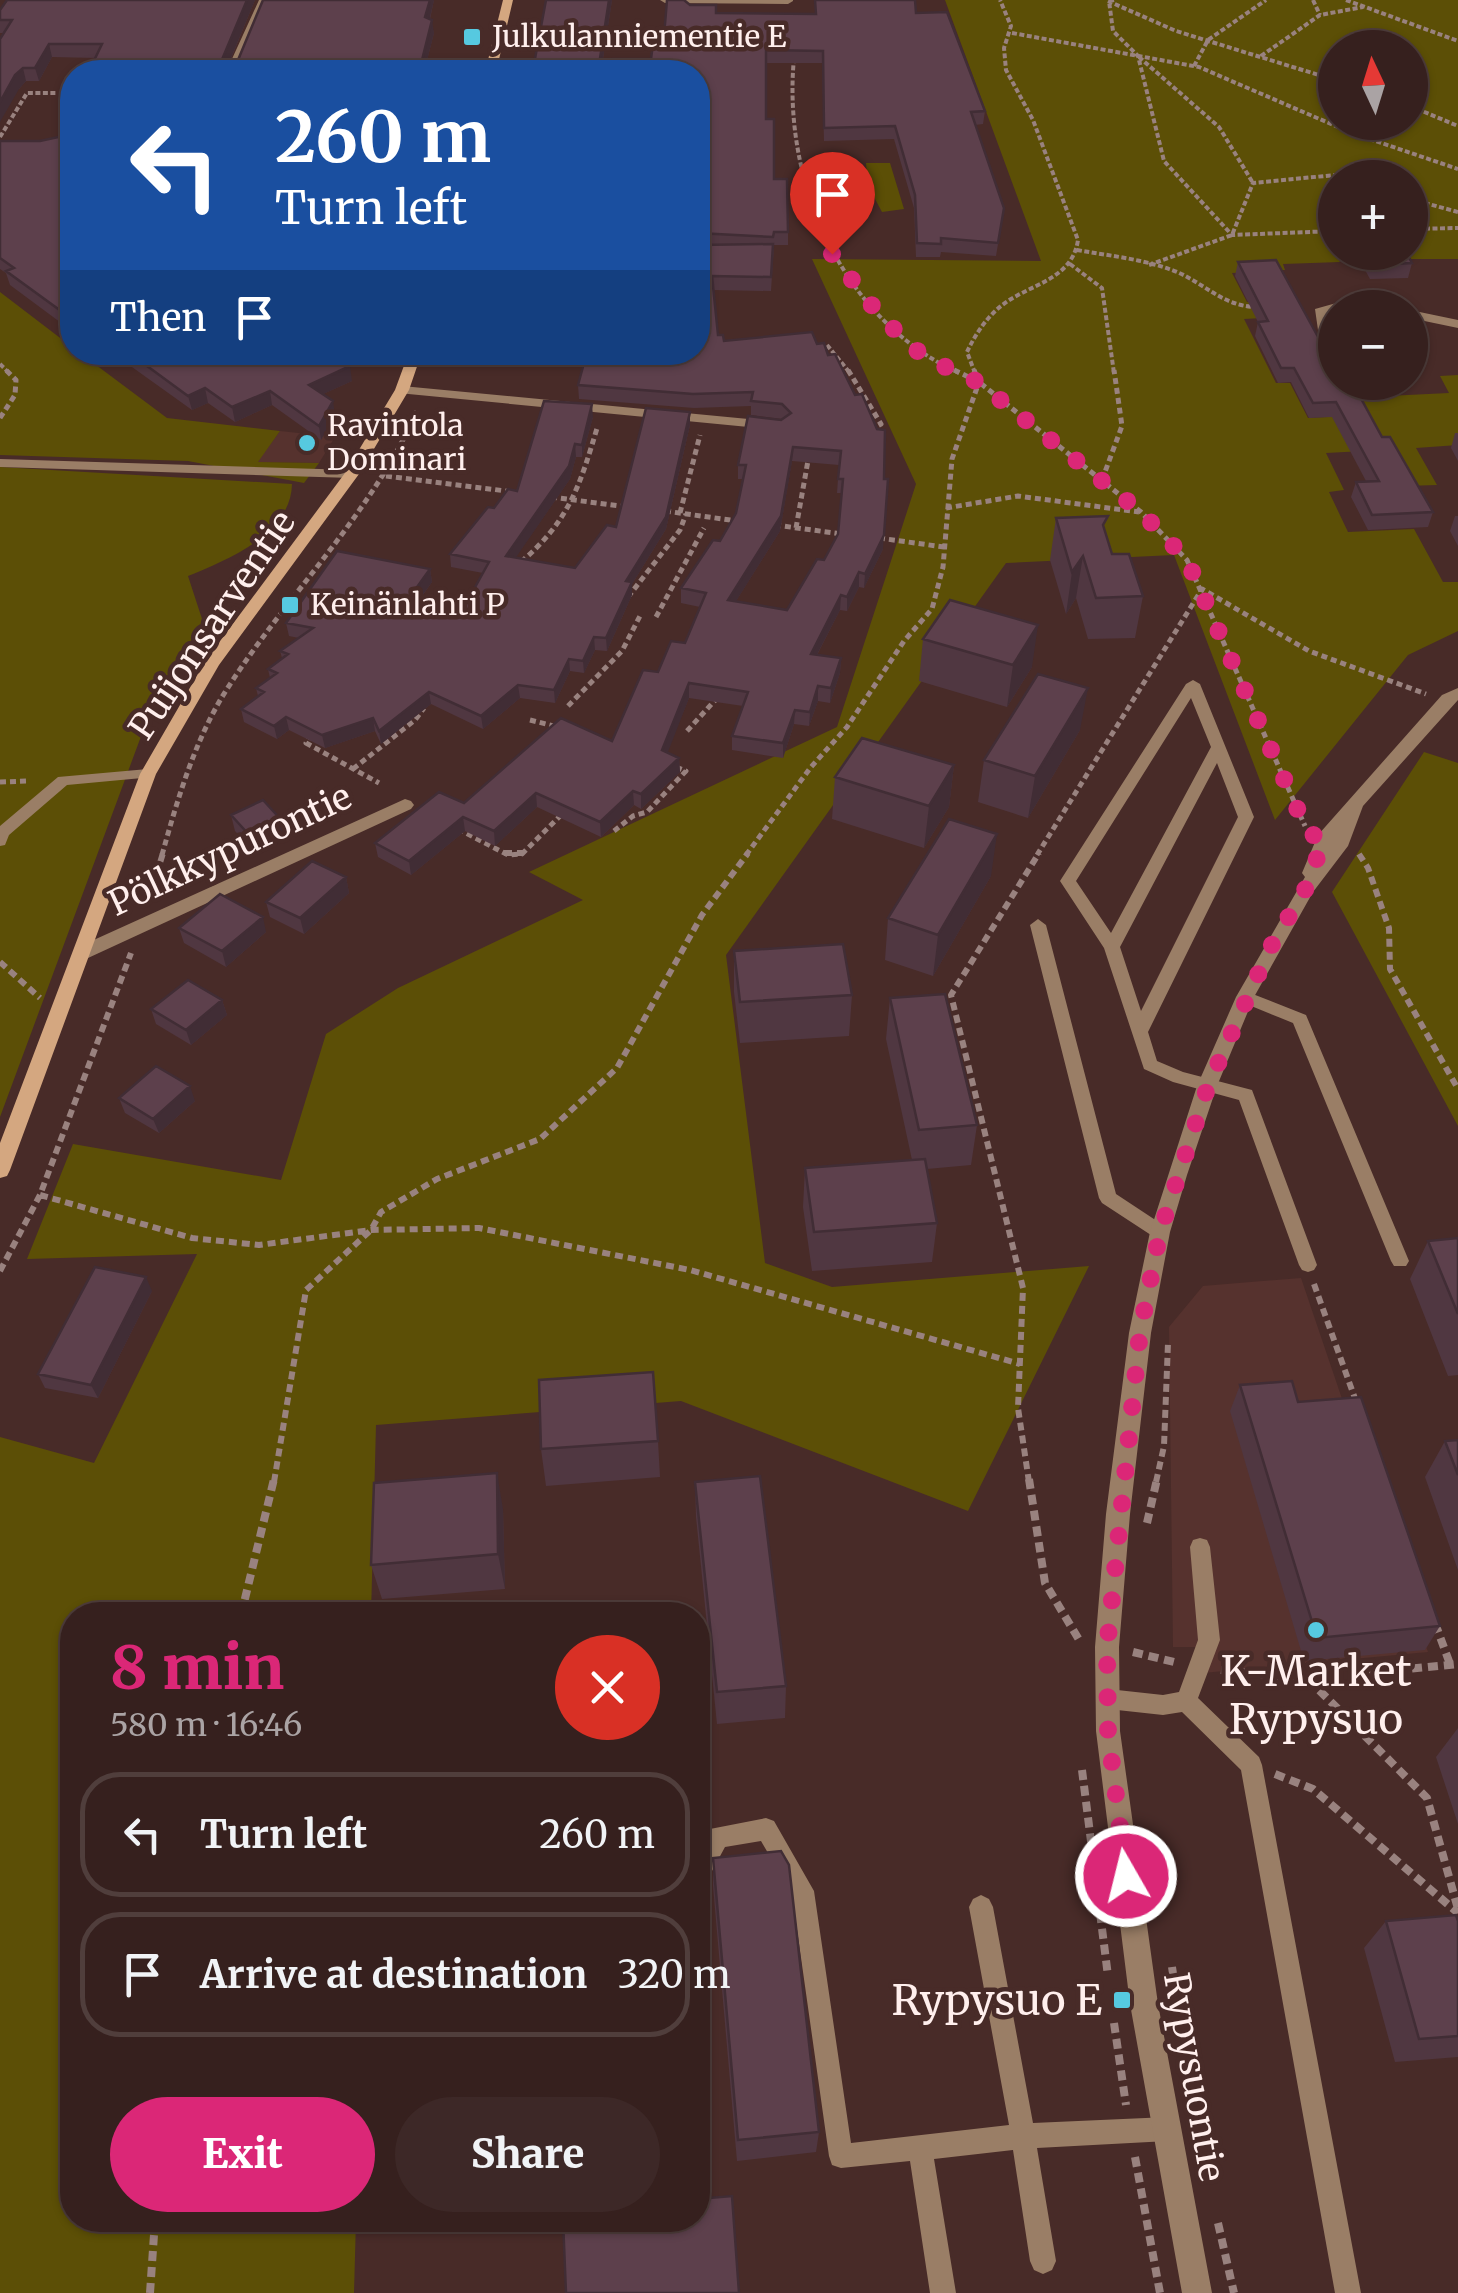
<!DOCTYPE html>
<html lang="en">
<head>
<meta charset="utf-8">
<style>
	body { margin:0; font-family:Merriweather,serif; background:#3d2827; color:#f1f3f6; height:100vh; display:flex; flex-direction:column; font-size:38px; white-space:nowrap }
	* { box-sizing:border-box; margin:0 }
	p { font-size:32px; color:#aaa3a4 }
	.icon { flex:none; width:55px; height:55px; fill:none; stroke:currentColor; stroke-width:2; stroke-linecap:round; stroke-linejoin:round }
	.map { position:relative; flex:1; overflow:hidden }
	.drawer { position:absolute; left:60px; top:1602px; width:650px; height:630px; display:flex; flex-direction:column; background:#36201e; border-radius:40px; box-shadow:0 2px 8px #0004,0 0 0 2px #503e3c }
	.drawer>* { flex:none }
	.hud { position:absolute; left:60px; top:60px; width:650px; height:305px; border-radius:40px; box-shadow:0 2px 8px #0004,0 0 0 2px #503e3c; background:#1a4fa0; color:#fff; overflow:hidden }
	.needle { width:65px; rotate:356deg }
	.buttons { position:absolute; left:1318px; top:30px; display:grid; gap:20px }
	.buttons a { display:grid; place-items:center; width:110px; height:110px; border-radius:50%; background:#36201e; box-shadow:0 2px 8px #0004,0 0 0 2px #503e3c; font-size:50px }
	.pin { position:absolute; display:grid; place-items:center; width:85px; height:85px; color:#fff; margin:-102px -42px; border-radius:50% 50% 50% 0; rotate:-45deg; box-shadow:0 0 10px #0007 }
	.pin .icon { rotate:45deg }
	.me { position:absolute; width:110px; margin:-55px; rotate:352deg; stroke-linejoin:round; filter:drop-shadow(0 0 8px #0008) }
	.turn { display:flex; align-items:center; gap:35px; height:210px; padding:0 50px; font-size:45px }
	.turn .icon { width:130px; height:130px; stroke-width:2.5 }
	.turn b { display:block; font-size:70px; line-height:85px }
	.then { display:flex; align-items:center; height:95px; padding:0 50px; background:#0003; gap:20px; font-size:38px }
	.round { display:grid; place-items:center; flex:none; width:105px; height:105px; border-radius:52px; background:#3d2827 }
	.head { display:flex; align-items:center; justify-content:space-between; height:170px; padding:0 50px }
	h1 { font-size:60px; font-weight:800; line-height:75px; color:#db2777 }
	.action { display:flex; gap:20px; margin-top:auto; padding:20px 50px }
	.action a { flex:1; height:115px; border-radius:60px; background:#db2777; color:#fff; font-size:40px; font-weight:800; line-height:115px; text-align:center }
	.action a+a { background:#3d2827; color:#f1f3f6 }
	ul { padding:0; list-style:none }
	li { display:flex; align-items:center; gap:30px; height:125px; margin:0 20px 15px; padding:0 30px; border:5px solid #503e3c; border-radius:40px }
	li div { flex:1 }
	li b { display:block; font-size:38px }
	li em { font-style:normal }
	.map>svg:first-child { display:block }
</style>
</head>
<body>
<div class="map">
<svg width="1458" height="2293" viewBox="0 0 1458 2293">
	<rect width="100%" height="100%" fill="#482b28"/>
	<path fill="#56322e" d="M280,431L335,437L319,463L257,462Z
		M1301,1278L1428,1652L1203,1673L1196,1647H1173L1169,1327L1203,1286Z"/>
	<path fill="#5c4f06" fill-rule="evenodd" d="M945,0H1458V259H1398L1394,253L1410,252V178H1335V252L1372,253L1336,254L1340,262L1283,264L1285,270L1232,273L1247,302L1290,301L1299,316L1244,319L1276,383H1290L1308,418L1364,415L1346,383H1379L1387,396L1449,393L1440,376L1458,375V445L1416,448L1437,485L1405,486L1383,450L1326,453L1344,490L1329,492L1348,532L1414,529L1443,582H1458V631L1408,655L1275,820L1174,555L1006,563L726,955L765,1263L832,1287L1089,1266L968,1511L681,1401L376,1425L371,1615H72V2220H356L354,2293H0V1437L94,1463L197,1254L27,1259L73,1144L281,1180L326,1034L398,988L583,900L529,872L837,727L916,484L812,259L1041,261ZM1335,48H1410V122H1335Z
		M866,163H890L904,209L882,212L868,186Z
		M0,292L72,347V352L80,353L167,418L280,431L258,462L319,463L304,483L188,461L0,455Z
		M0,467L292,484C291,535 226,560 188,576L203,622L153,704L0,1117Z
		M1424,752L1458,763V1126L1332,892Z"/>
	<g fill="none" stroke-linecap="round" stroke-linejoin="round">
		<path stroke="#99827f" stroke-width="4" stroke-dasharray="5 2.5" stroke-linecap="butt" d="M1114,0L1109,1L1113,31L1138,56L1164,161L1232,235L1335,231
			M1313,0L1320,15
			M1346,0L1458,41
			M1108,1L1176,31L1335,80
			M1012,33L1199,67L1352,133L1458,169
			M1261,56L1320,15L1363,7
			M1139,57L1219,127L1253,183
			M794,58C782,182 842,320 959,373
			M1194,66L1208,40L1266,0
			M1410,106L1458,126
			M0,137L27,93H57
			M1410,199L1458,212
			M1410,229L1458,228
			M1077,250C1110,256 1145,259 1177,272C1205,284 1222,305 1254,307
			M1070,264L1102,288L1114,373
			M1149,265L1232,235L1253,183L1335,175L1342,178
			M827,345L850,373
			M0,364L9,373
			M975,373L967,352C975,335 986,318 1001,306C1028,284 1072,281 1078,240L1033,120L1006,70L1004,48L1011,26L1000,0"/>
		<path stroke="#99827f" stroke-width="5" stroke-dasharray="6 4" stroke-linecap="butt" d="M848,370L881,424L872,429
			M954,370L979,382L1141,512L1187,560L1305,826
			M0,418L15,395L16,380L6,370
			M386,476L514,492
			M1102,480L1122,426L1114,370
			M551,497L628,507
			M946,508L1018,496L1139,512
			M665,511L737,521
			M680,513L700,435
			M775,525L842,534
			M796,528L809,455
			M879,538L944,547
			M521,562C570,520 580,485 598,425
			M628,597L680,530L686,514
			M656,617L704,528
			M568,706L622,651L641,614
			M530,720L558,727
			M687,731L718,697
			M311,734L306,743L379,783
			M353,769L415,720L424,708
			M0,782L29,781
			M458,829L508,855L522,854L562,814
			M614,831L633,816L647,812L686,771L673,766
			M162,855C177,801 193,746 222,697C283,598 369,519 417,411
			M746,855L811,767L847,727L904,641L932,609L943,567L952,459L979,382L974,370
			M1037,855L1202,589L1309,651L1426,694"/>
		<path stroke="#99827f" stroke-width="6" stroke-dasharray="8 5" stroke-linecap="butt" d="M504,853H523
			M1359,854L1368,868L1389,928L1390,969L1458,1089
			M149,899L163,853
			M0,962L40,998
			M40,1195L192,1238L259,1245L371,1230L479,1228L690,1270L1020,1364
			M0,1271L40,1195L131,953
			M1314,1284L1357,1404
			M274,1482L306,1290L371,1230L381,1212L437,1179L540,1139L617,1068L702,915L748,853
			M1029,1482L1018,1408L1023,1288L951,995L1039,853
			M1156,1482L1164,1446L1168,1343"/>
		<path stroke="#99827f" stroke-width="8" stroke-dasharray="10 6" stroke-linecap="butt" d="M1029,1479L1045,1583L1081,1643
			M1147,1523L1157,1479
			M241,1615L274,1479
			M1435,1623L1450,1664
			M1133,1652L1174,1662
			M1221,1670L1308,1679L1458,1664
			M1308,1679L1427,1798L1458,1909
			M1082,1770L1108,1976
			M1275,1774L1313,1789L1458,1913
			M1172,1967L1179,2014
			M1114,2023L1126,2105
			M1135,2157L1160,2293
			M1218,2223L1234,2293
			M150,2293L155,2220"/>
		<path fill="#9a7e66" fill-rule="evenodd" d="M402,386L770,421L776,425L770,429L398,393V387Z
			M0,459L352,470L358,474L352,478L0,467Z
			M1193,680L1200,684L1254,817L1148,1032L1157,1061L1183,1072L1252,1090L1317,1265L1314,1270L1308,1272L1302,1270L1299,1265L1239,1100L1173,1082L1144,1069L1104,948L1060,881L1186,684ZM1191,698L1211,747L1111,933L1076,881ZM1217,763L1238,817L1141,1011L1120,947Z
			M148,769L153,771V777L67,785L9,835L5,845L0,846V826L58,777Z
			M1038,919L1046,925L1116,1194L1166,1227L1169,1232L1166,1237H1154L1102,1203L1099,1198L1030,925Z
			M1245,991L1306,1015L1409,1261L1406,1266H1394L1391,1261L1293,1023L1239,1001L1237,997L1239,993Z
			M1200,1538L1207,1540L1210,1547L1220,1640L1198,1698L1259,1757L1262,1765L1361,2293H1335L1241,1770L1182,1712L1163,1715L1108,1709L1100,1706L1097,1699L1100,1692L1108,1689L1163,1695L1179,1692L1198,1640L1190,1547L1193,1540Z
			M766,1818L774,1821L814,1891L851,2143L1009,2125L969,1907L973,1899L981,1895L989,1899L993,1907L1033,2123L1168,2117L1177,2120L1180,2129L1177,2138L1168,2141L1037,2148L1056,2261L1052,2270L1043,2274L1034,2270L1030,2261L1013,2150L934,2159L956,2293H930L910,2161L841,2168L832,2165L829,2156L792,1894L761,1841L725,1847L706,1882L698,1885V1852L710,1829Z"/>
		<path fill="#9a7e66" fill-rule="evenodd" d="M259,0H269L237,72H226Z
			M660,0H793V1L788,4L665,3Z
			M1347,300L1392,308H1335V312L1327,314L1329,325L1335,329V339L1318,330L1315,309Z
			M1410,310L1458,320V328L1410,318Z
			M405,799L411,801L414,805L411,809L88,958H76L73,953L76,948Z"/>
		<path fill="#9a7e66" fill-rule="evenodd" d="M1458,688V700L1363,806L1348,846L1313,892L1254,997L1217,1086L1187,1175L1170,1232L1151,1333L1130,1514L1119,1647L1120,1731L1158,2004L1212,2293H1182L1130,2004L1096,1731L1095,1647L1106,1514L1129,1333L1150,1232L1197,1086L1236,997L1305,877L1302,873L1318,835L1442,695Z"/>
		<path fill="#d4a780" fill-rule="evenodd" d="M503,0H513L496,72H485Z
			M409,352H422L409,390L359,474L219,665L156,774L10,1170L7,1176L0,1178V1143L140,774L206,660L345,473L395,390Z"/>
	</g>
	<path fill="#503741" fill-rule="evenodd" d="M255,0L230,61L238,60L434,0L430,19L434,33L424,72H89L96,58L52,57L39,81H26L19,89L4,33H0V10Z
		M612,0L601,72H535L534,64Z
		M690,5L716,13H916L985,111L983,124L975,125L1004,208L996,256L941,252L940,257H916L914,208L894,139L824,141L822,63H766V119L774,179L788,232V245H774L771,291L713,290L718,335L724,341L812,332L883,549L864,588L859,587L847,611L840,610L817,655L841,658L840,673L830,703L818,701L809,726L794,724L783,758L732,750V736L743,706L689,698L667,752L679,758L680,772L641,809L634,805L601,837L537,807L495,846L465,831L411,875L378,857L375,843L612,741L658,672L685,643L700,607L681,603V588L720,541L736,513L743,479H738V465L782,419L751,415V406L694,408L579,399L578,385L698,352L651,59L664,36ZM792,461L839,465L837,493H841L838,534L824,560L787,610L736,601L780,531Z
		M72,134V331L10,285L6,273L0,269V141H40Z
		M1355,252H1406L1412,263L1408,278L1370,279Z
		M1238,262L1335,382L1382,437L1433,512L1428,527L1368,530L1351,497L1356,482L1366,481L1332,417L1309,418L1291,382L1278,383L1255,336L1258,322L1235,276Z
		M111,352H328L352,381L323,394L335,415L321,440L272,405L235,422L208,403L192,410Z
		M690,412V425L666,529L632,584V595L607,651L595,650L584,673L570,671L555,703L520,698L483,729L431,704L381,744L375,731L325,748L289,730L277,739L244,722L241,709L258,696L256,688L270,678L268,669L282,658L280,651L299,638L289,636L286,623L430,569L432,582L420,599L464,607L483,573L451,567L450,554L494,508L517,491L593,417L582,457H576L570,479L515,558L575,568L616,527Z
		M1455,433H1458V461L1451,448Z
		M1455,516H1458V546L1450,531Z
		M1056,518L1106,533L1112,554L1143,596L1135,638L1088,639L1076,598L1066,614L1050,560Z
		M923,639L1032,667L1007,707L919,681Z
		M1080,730L1028,818L978,802L984,760Z
		M954,765L949,807L924,848L832,819L835,777Z
		M231,815L288,838L256,853L235,831Z
		M991,876L933,976L885,960L888,918Z
		M346,877L349,893L304,934L270,917L266,902Z
		M179,928L266,932L226,967L184,943Z
		M734,951L852,995L849,1036L740,1043L734,992Z
		M890,998L977,1125L971,1165L927,1169L937,1223L932,1262L812,1271L803,1207L805,1168L912,1160L886,1039Z
		M222,1000L227,1015L191,1045L156,1024L151,1009Z
		M119,1098L195,1101L159,1133L125,1113Z
		M1458,1238V1375L1448,1376L1410,1279L1428,1241Z
		M152,1291L98,1398L45,1388L38,1374Z
		M1240,1385L1298,1402L1440,1626L1425,1650L1304,1661L1230,1411Z
		M1458,1440V1570L1425,1477L1445,1441Z
		M658,1441L660,1477L546,1486L541,1449Z
		M695,1482L786,1686L785,1718L717,1724L696,1517Z
		M503,1509L505,1589L382,1599L371,1565Z
		M1458,1728V1824L1436,1757Z
		M713,1858L819,2132L816,2152L737,2161L713,1886Z
		M1386,1921H1458V2057L1395,2062L1364,1948Z"/>
	<path fill="#412d35" d="M247,0H255L225,72L221,62Z
		M430,0H434L427,30L425,17Z
		M609,0H612L601,72H599V65Z
		M432,20L434,33L424,72H419Z
		M49,44L52,57L39,81L35,68Z
		M23,68L26,81L19,89L0,122V102L15,75Z
		M350,366L352,381L312,399L309,385Z
		M205,388L208,403L192,410L188,396Z
		M270,391L272,405L235,422L232,407Z
		M333,401L335,415L321,440L319,426Z
		M592,404L593,417L582,457V445Z
		M690,412V425L666,529L632,584V595L607,651L606,638L626,581Z
		M575,444L576,457L570,479L508,569L506,556Z
		M793,447L792,461L780,531L728,614V600Z
		M884,535L883,549L864,588L865,574Z
		M1083,556L1076,598L1066,614L1072,572Z
		M430,569L432,582L412,610L410,597Z
		M859,572V587L847,611V597Z
		M841,595L840,610L810,668L811,654Z
		M1038,625L1032,667L1007,707L1013,665Z
		M594,637L595,650L584,673L583,661Z
		M841,658L840,673L830,703L831,688Z
		M569,659L570,671L555,703L554,690Z
		M689,683V698L663,765L662,750Z
		M518,685L520,698L483,729L481,716Z
		M818,686V701L809,726L810,712Z
		M1088,688L1080,730L1028,818L1035,776Z
		M429,692L431,704L381,744L379,731Z
		M795,710L794,724L783,758V743Z
		M286,717L289,730L277,739L274,726Z
		M373,718L375,731L325,748L322,735Z
		M679,758L680,772L641,809V794Z
		M954,765L949,807L924,848L929,806Z
		M633,791L634,805L601,837L600,822Z
		M536,793L537,807L495,846L494,831Z
		M463,817L465,831L411,875L409,861Z
		M284,823L288,838L256,853L252,838Z
		M997,834L991,876L933,976L938,935Z
		M346,877L349,893L304,934L300,918Z
		M263,917L266,932L226,967L222,951Z
		M222,1000L227,1015L191,1045L186,1030Z
		M190,1086L195,1101L159,1133L153,1119Z
		M146,1277L152,1291L98,1398L91,1385Z
		M497,1473L503,1509L505,1589L498,1554Z"/>
	<path fill="#5d404c" stroke="#412d35" stroke-width="2.5" fill-rule="evenodd" d="M7,0H247L221,62L238,60L263,0H430L425,17L432,20L419,72H373L375,64L309,62L306,72L89,71L102,44H49L35,68H23L15,75L0,102V39L12,20H0V10Z
		M546,0H609L599,65L534,64Z
		M667,0H684L690,5H716V13L816,14L815,0H915L916,13L947,12L985,111L971,112L1004,208L998,243L941,238V244L917,243L915,195L895,126L824,128L823,51L766,50V119H774V179H787L788,232H774L773,237L698,233V72H612L613,59H651L654,36H664Z
		M72,134V319L6,271L14,268L0,258V141H40Z
		M773,244L771,277L712,276L718,335H723L724,341L812,332L817,344L824,343L828,355L835,354L855,395L862,394L877,429L885,430L884,479H888L884,535L865,574L859,572L847,597L841,595L811,654L841,658L831,688L818,686L810,712L795,710L783,743L732,736L748,692L689,683L662,750L679,758L641,794L633,791L600,822L536,793L494,831L463,817L409,861L375,843L439,792L464,803L561,718L612,741L643,670L658,672L671,641L685,643L706,593L681,588L713,540L720,541L736,513L746,465H738L748,416L781,420L791,413L782,404L751,401L753,392L693,394L578,385L587,352H698V245ZM793,447L841,451L838,479H843L838,534L824,560L817,559L787,610L728,600L781,516Z
		M1366,252H1406L1412,263L1374,265Z
		M1276,260L1335,368V382H1352L1382,437H1390L1433,512L1372,515L1356,482L1379,481L1336,402L1313,403L1294,368H1281L1258,322L1268,321L1238,262Z
		M128,352H328L350,366L309,385L333,401L319,426L270,391L232,407L205,388L188,396Z
		M544,401L592,404L582,445L575,444L569,466L506,556L575,568L607,525L616,527L646,408L690,412L666,517L626,581L632,582L606,638L594,637L583,661L569,659L554,690L518,685L481,716L429,692L379,731L373,718L322,735L286,717L274,726L241,709L264,692L256,688L277,673L268,669L288,654L280,651L313,628L286,623L337,551L430,569L410,597L464,607L489,562L450,554L488,507L494,508L508,489L517,491Z
		M1108,516L1103,525L1112,554H1129L1143,596L1096,598L1083,556L1072,572L1056,518Z
		M950,600L1038,625L1013,665L923,639Z
		M1038,674L1088,688L1035,776L984,760Z
		M862,738L954,765L929,806L835,777Z
		M263,800L284,823L252,838L231,815Z
		M949,819L997,834L938,935L888,918Z
		M312,861L346,877L300,918L266,902Z
		M220,894L263,917L222,951L179,928Z
		M843,944L852,995L740,1002L734,951Z
		M188,980L222,1000L186,1030L151,1009Z
		M945,994L977,1125L919,1130L890,998Z
		M156,1066L190,1086L153,1119L119,1098Z
		M925,1159L937,1223L814,1232L805,1168Z
		M1458,1238V1314L1428,1241Z
		M95,1267L146,1277L91,1385L38,1374Z
		M653,1372L658,1441L541,1449L539,1380Z
		M1292,1381L1298,1402L1361,1397L1440,1626L1317,1638L1240,1385Z
		M1458,1440V1475L1445,1441Z
		M497,1473L498,1554L371,1565L374,1483Z
		M760,1476L786,1686L717,1692L695,1482Z
		M781,1851L789,1865L819,2132L738,2140L713,1858Z
		M1456,1915L1458,1921V2036L1419,2039L1386,1921Z
		M732,2196L739,2293H566L563,2220H698V2199Z"/>
	<g fill="none" stroke-linecap="round" stroke-linejoin="round">
		<path stroke="#db2777" stroke-width="18" stroke-dasharray="0 32.4" d="M832,254L881,317L924,357L978,382L1141,512L1187,560L1308,833L1324,839L1306,888L1270,948L1208,1086L1160,1232L1140,1332L1107,1647L1108,1731L1126,1876"/>
	</g>
	<g fill="#56c9e0" stroke="#482b28" stroke-width="4">
		<rect x="462" y="27" width="20" height="20" rx="5"/>
		<circle cx="307" cy="443" r="10"/>
		<rect x="280" y="595" width="20" height="20" rx="5"/>
		<circle cx="1316" cy="1630" r="10"/>
		<rect x="1112" y="1990" width="20" height="20" rx="5"/>
	</g>
	<g text-anchor="middle" stroke-width="9" stroke-linejoin="round" paint-order="stroke">
		<g font-size="30" fill="#ffefed" stroke="#482b28" text-anchor="start">
			<text x="492" y="47">Julkulanniementie E</text>
			<text x="327" y="436">Ravintola<tspan x="327" dy="34">Dominari</tspan></text>
			<text x="310" y="615">Keinänlahti P</text>
		</g>
		<g font-size="35" fill="#ffefed" stroke="#482b28">
			<text transform="translate(212 625) rotate(-56)" y="12">Puijonsarventie</text>
			<text transform="translate(230 850) rotate(-25)" y="12">Pölkkypurontie</text>
			<text transform="translate(1194 2077) rotate(80)" y="12">Rypysuontie</text>
		</g>
		<g font-size="42" fill="#ffefed" stroke="#482b28">
			<text x="1316" y="1686">K-Market<tspan x="1316" dy="48">Rypysuo</tspan></text>
			<text x="1102" y="2015" text-anchor="end">Rypysuo E</text>
		</g>
	</g>
</svg>
<div class="buttons">
<a><svg class="needle" viewBox="-14 -14 28 28"><path d="M0-13l5 13h-10z" fill="#e53935"/><path d="M0 13l5-13h-10z" fill="#aaa3a4"/></svg></a>
<a>+</a>
<a>−</a>
</div>
<div class="pin" style="left:832px;top:254px;background:#d93025"><svg class="icon" aria-label="arrive" viewBox="0 0 24 24"><path d="M6 21V4h12l-3 4 3 4H6"/></svg></div>
<svg class="me" style="left:1126px;top:1876px" viewBox="-20 -20 40 40"><circle r="17" fill="#db2777" stroke="#fff" stroke-width="3"/><path d="M0-11L8 9 0 5-8 9z" fill="#fff"/></svg>
<div class="hud">
<div class="turn"><svg class="icon" aria-label="left" viewBox="0 0 24 24"><path d="M17 20v-9H6M10 6l-5 5 5 5"/></svg><div><b>260 m</b>Turn left</div></div>
<div class="then">Then<svg class="icon" aria-label="arrive" viewBox="0 0 24 24"><path d="M6 21V4h12l-3 4 3 4H6"/></svg></div>
</div>
<section class="drawer">
<div class="head"><div><h1>8 min</h1><p>580 m · 16:46</p></div><a class="round" style="background:#d93025;color:#fff"><svg class="icon" aria-label="close" viewBox="0 0 24 24"><path d="M6 6l12 12M18 6L6 18"/></svg></a></div>
<ul>
<li><svg class="icon" aria-label="left" viewBox="0 0 24 24"><path d="M17 20v-9H6M10 6l-5 5 5 5"/></svg><div><b>Turn left</b></div><em>260 m</em></li>
<li><svg class="icon" aria-label="arrive" viewBox="0 0 24 24"><path d="M6 21V4h12l-3 4 3 4H6"/></svg><div><b>Arrive at destination</b></div><em>320 m</em></li>
</ul>
<div class="action"><a>Exit</a><a>Share</a></div>
</section>
</div>
</body>
</html>
